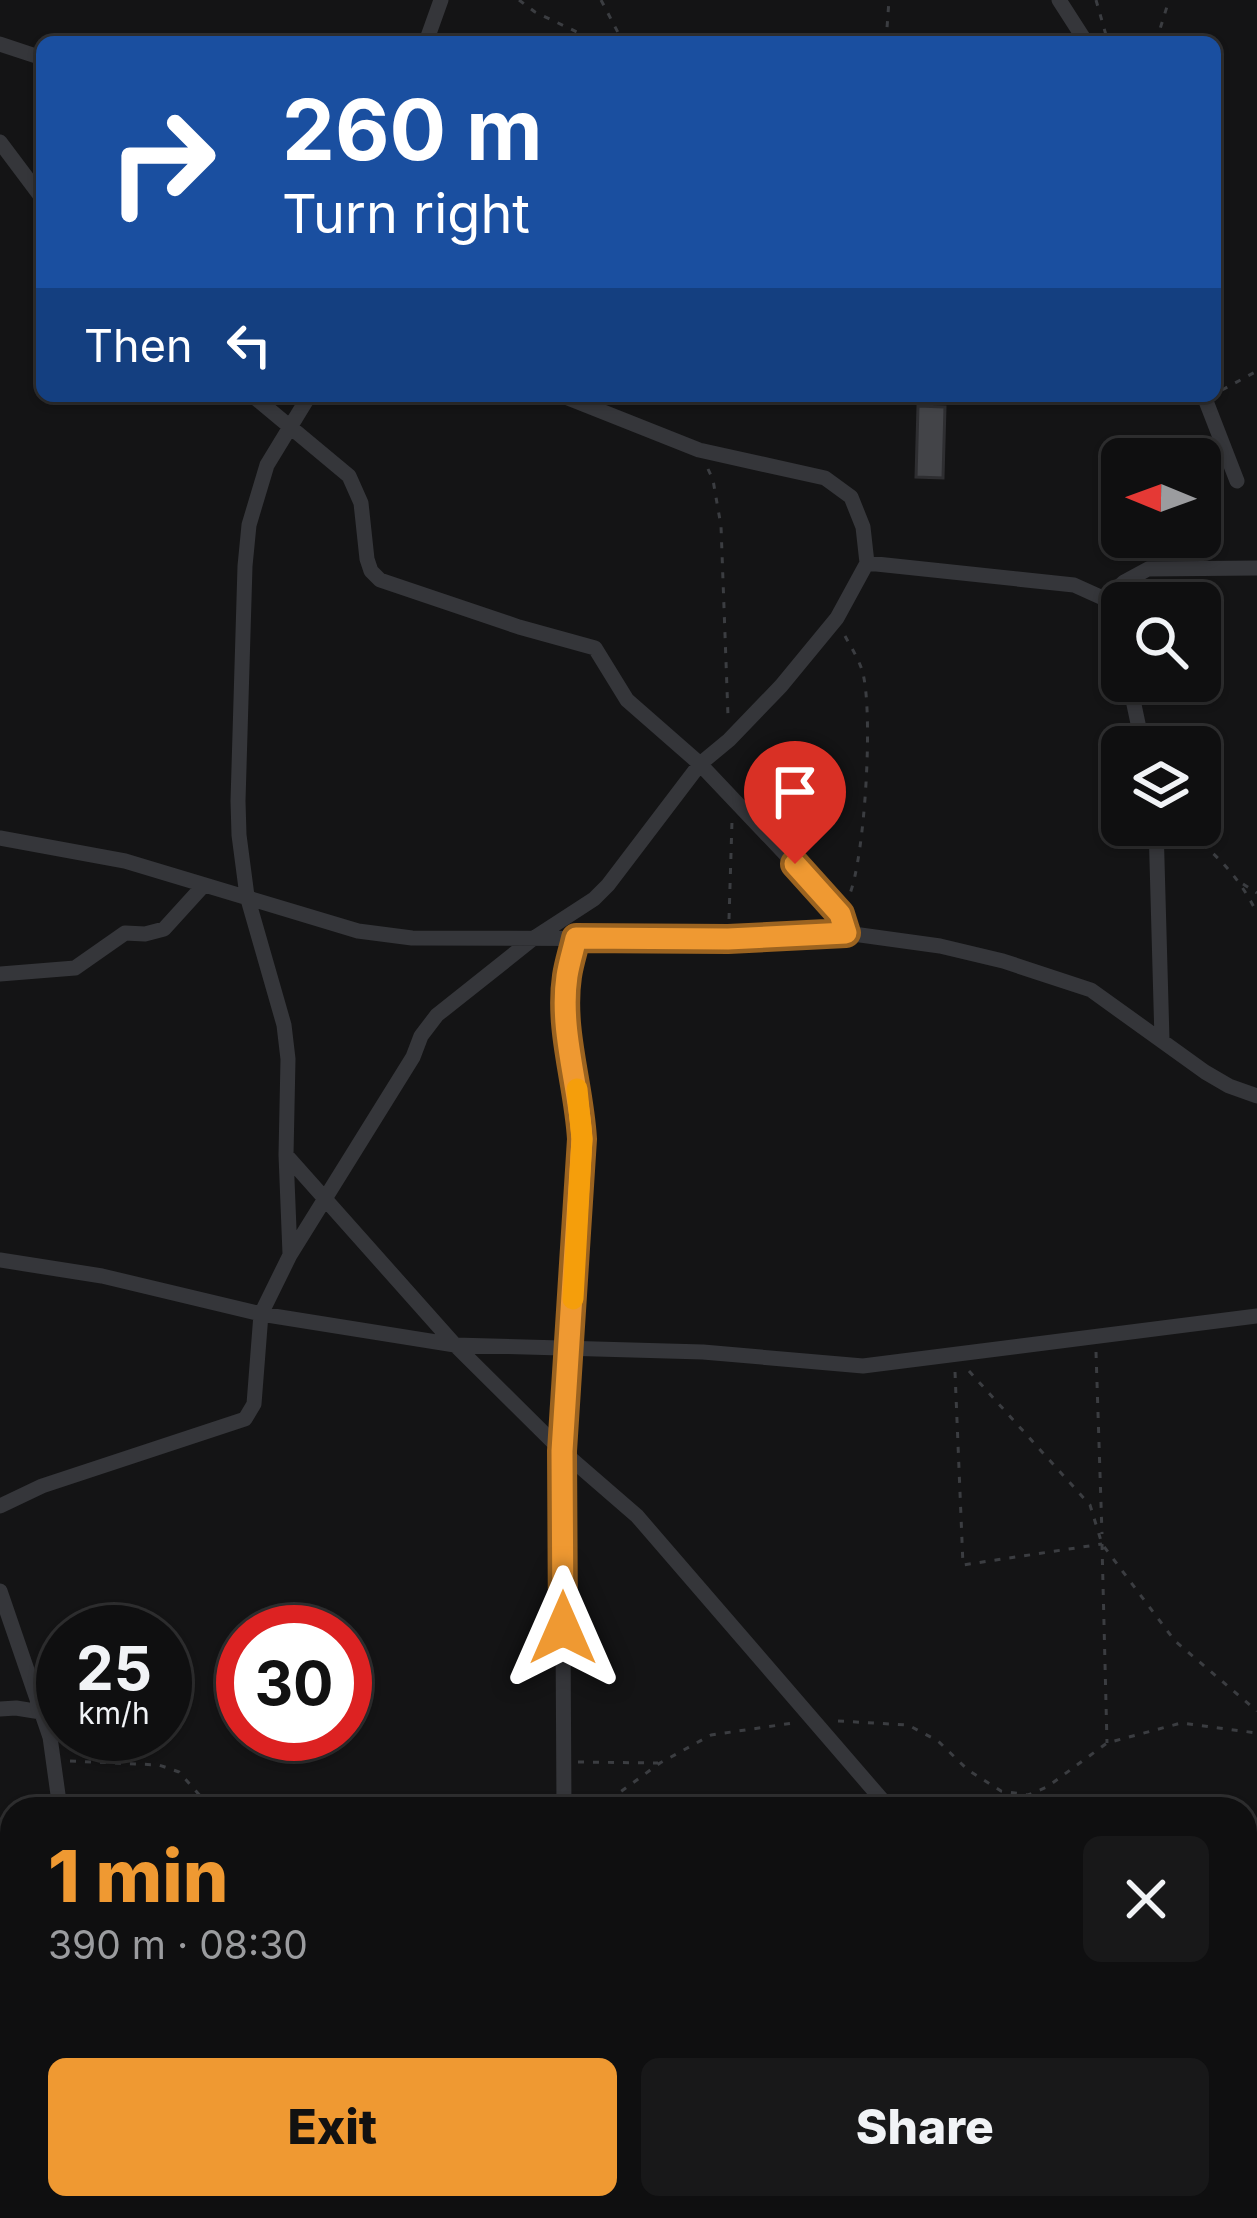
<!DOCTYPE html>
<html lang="en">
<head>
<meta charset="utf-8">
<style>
	body { margin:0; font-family:Inter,sans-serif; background:#181819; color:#f1f3f6; height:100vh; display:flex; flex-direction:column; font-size:45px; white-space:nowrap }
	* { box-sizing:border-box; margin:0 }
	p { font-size:39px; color:#9b9c9f }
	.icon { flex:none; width:66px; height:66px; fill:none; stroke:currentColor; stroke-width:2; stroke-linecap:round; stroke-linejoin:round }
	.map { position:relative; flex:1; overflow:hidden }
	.sheet { position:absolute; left:0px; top:1797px; width:1257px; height:423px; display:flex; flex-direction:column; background:#0f0f10; border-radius:36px 36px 0 0; box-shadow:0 3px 9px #0004,0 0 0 3px #2f2f30 }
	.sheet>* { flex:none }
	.hud { position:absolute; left:36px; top:36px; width:1185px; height:366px; border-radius:18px; box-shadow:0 3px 9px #0004,0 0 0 3px #2f2f30; background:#1a4fa0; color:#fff; overflow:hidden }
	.needle { width:78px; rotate:271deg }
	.buttons { position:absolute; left:1101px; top:438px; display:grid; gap:24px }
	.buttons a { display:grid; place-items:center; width:120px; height:120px; border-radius:18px; background:#0f0f10; box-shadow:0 3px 9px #0004,0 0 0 3px #2f2f30; font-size:60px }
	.speed { position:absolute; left:36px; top:1605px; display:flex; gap:24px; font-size:60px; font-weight:700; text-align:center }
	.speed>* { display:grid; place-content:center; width:156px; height:156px; border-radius:50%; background:#0f0f10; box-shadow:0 3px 9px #0004,0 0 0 3px #2f2f30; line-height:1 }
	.speed small { font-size:30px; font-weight:400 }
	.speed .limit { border:18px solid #d22; background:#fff; color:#111 }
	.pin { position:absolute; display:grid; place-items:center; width:102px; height:102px; color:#fff; margin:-123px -51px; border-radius:50% 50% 50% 0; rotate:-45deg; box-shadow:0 0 12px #0007 }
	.pin .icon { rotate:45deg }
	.me { position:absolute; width:132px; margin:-66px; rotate:0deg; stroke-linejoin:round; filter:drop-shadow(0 0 9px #0008) }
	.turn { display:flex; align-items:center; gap:42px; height:252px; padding:0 48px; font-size:54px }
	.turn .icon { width:156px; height:156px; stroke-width:2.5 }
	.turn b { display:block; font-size:84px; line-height:102px }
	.then { display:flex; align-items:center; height:114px; padding:0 48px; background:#0003; gap:24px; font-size:45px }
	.round { display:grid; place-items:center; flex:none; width:126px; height:126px; border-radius:18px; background:#181819 }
	.overview { display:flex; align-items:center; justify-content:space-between; height:204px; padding:0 48px }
	h1 { font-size:72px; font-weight:800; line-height:90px; color:#ef9932 }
	.button { display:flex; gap:24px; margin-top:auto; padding:24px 48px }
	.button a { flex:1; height:138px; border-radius:18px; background:#ef9932; color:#111; font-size:48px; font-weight:800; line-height:138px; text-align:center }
	.button a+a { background:#181819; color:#f1f3f6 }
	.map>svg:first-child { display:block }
</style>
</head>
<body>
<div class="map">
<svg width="1257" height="2218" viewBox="0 0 1257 2218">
	<rect width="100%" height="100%" fill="#141415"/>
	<path fill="#434448" stroke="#2e2e31" stroke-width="3" d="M918,406L945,407L943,478L916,477Z"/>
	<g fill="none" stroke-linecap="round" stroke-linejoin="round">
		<path stroke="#3b3d41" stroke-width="3" stroke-dasharray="6 9" stroke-linecap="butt" d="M519,0L535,12L598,42
			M601,0L623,42
			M1096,0L1108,42
			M886,42L889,0
			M1156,42L1169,0
			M1222,390L1257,371
			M708,469L713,480L721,526L728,716
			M845,636C851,647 858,658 862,670C874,708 865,859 849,896
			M1179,825C1214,852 1237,873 1257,913
			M1243,884L1257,893
			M729,919L732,821
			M1096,1352L1102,1534
			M969,1371L1090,1505L1102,1544L1175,1641L1257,1711
			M955,1372L963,1565L1102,1544
			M1102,1544L1107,1743
			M838,1721L908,1725L938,1741L968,1770L1001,1791L1028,1795L1047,1787L1107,1743L1181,1723L1257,1733
			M70,1761L159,1765L179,1772L212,1809
			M578,1762L658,1763
			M597,1809L660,1763L711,1735L793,1723"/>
		<path stroke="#35363a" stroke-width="15" d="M1059,0L1086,42
			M426,42L441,0
			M0,44L42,58
			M0,142L42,198
			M253,396L349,476L361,503L367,559L371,571L380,580L519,627L595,648L627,700L700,764L826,897L840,914L846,933
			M1204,396L1237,481
			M867,563L1074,585L1105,599L1122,647
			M1105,599L1124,582L1148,569L1257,568
			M1129,681L1143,747
			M1156,825L1162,1040
			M0,838L125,861L358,931L412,938L728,939L846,933L940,946L1003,961L1091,990L1205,1072L1229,1086L1257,1096
			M0,974L75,968L125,933L145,934L164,929L204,885
			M286,1155L455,1345L562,1451L637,1516L890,1809
			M290,1254L286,1155L288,1059L284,1025L247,896L239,835L238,801L245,566L249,525L267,465L309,396
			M0,1260L102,1276L261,1314L455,1345L703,1352L863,1366L1257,1316
			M0,1506L42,1486L245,1419L254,1404L261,1314L290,1255L413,1057L421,1036L437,1015L534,938L594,899L608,885L700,764L729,740L781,686L837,618L867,563L863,527L851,497L825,478L699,450L563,396
			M0,1591L50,1737L60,1809
			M0,1709L16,1708L41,1712
			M564,1809L562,1451L582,1139C579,1085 559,1030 567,976C569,963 573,951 576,938
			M1245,2143L1257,2153
			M1245,2191L1257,2192
			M238,2208L243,2218
			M592,2208L618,2218
			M0,2216L8,2218
			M427,2218L463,2208
			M852,2218L884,2208
			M1190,2218L1201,2208"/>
	</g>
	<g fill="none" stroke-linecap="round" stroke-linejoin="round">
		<g stroke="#9b6320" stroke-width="30">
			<path id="route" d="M563,1628L562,1451L582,1139C579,1085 559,1030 567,976C569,963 573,951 576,938L728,939L846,933L840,914L795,864"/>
		</g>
		<use href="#route" stroke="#ef9932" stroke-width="21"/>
		<path stroke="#f59e0b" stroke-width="21" d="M573,1299L582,1139L577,1089"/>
	</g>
</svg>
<div class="buttons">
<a><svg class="needle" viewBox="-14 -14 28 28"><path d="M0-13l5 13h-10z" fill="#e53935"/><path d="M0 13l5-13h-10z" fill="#9b9c9f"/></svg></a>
<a><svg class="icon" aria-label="search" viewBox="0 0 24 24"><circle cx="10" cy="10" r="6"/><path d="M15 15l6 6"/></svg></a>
<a><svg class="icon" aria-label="layers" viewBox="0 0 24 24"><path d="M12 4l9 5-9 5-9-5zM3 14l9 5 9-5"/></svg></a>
</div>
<div class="speed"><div>25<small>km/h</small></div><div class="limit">30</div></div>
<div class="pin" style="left:795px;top:864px;background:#d93025"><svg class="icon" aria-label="arrive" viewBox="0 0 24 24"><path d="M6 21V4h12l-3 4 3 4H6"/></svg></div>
<svg class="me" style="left:563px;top:1628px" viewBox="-20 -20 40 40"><path d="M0-17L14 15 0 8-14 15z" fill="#ef9932" stroke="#fff" stroke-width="4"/></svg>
<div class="hud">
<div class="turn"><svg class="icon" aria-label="right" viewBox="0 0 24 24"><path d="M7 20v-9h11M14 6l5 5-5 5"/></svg><div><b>260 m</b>Turn right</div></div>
<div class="then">Then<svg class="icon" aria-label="left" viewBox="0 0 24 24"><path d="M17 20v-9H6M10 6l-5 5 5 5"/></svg></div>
</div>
<section class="sheet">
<div class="overview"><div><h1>1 min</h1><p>390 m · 08:30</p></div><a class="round"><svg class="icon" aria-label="close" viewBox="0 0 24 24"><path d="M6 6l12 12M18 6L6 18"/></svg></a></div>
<div class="button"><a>Exit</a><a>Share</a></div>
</section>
</div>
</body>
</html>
